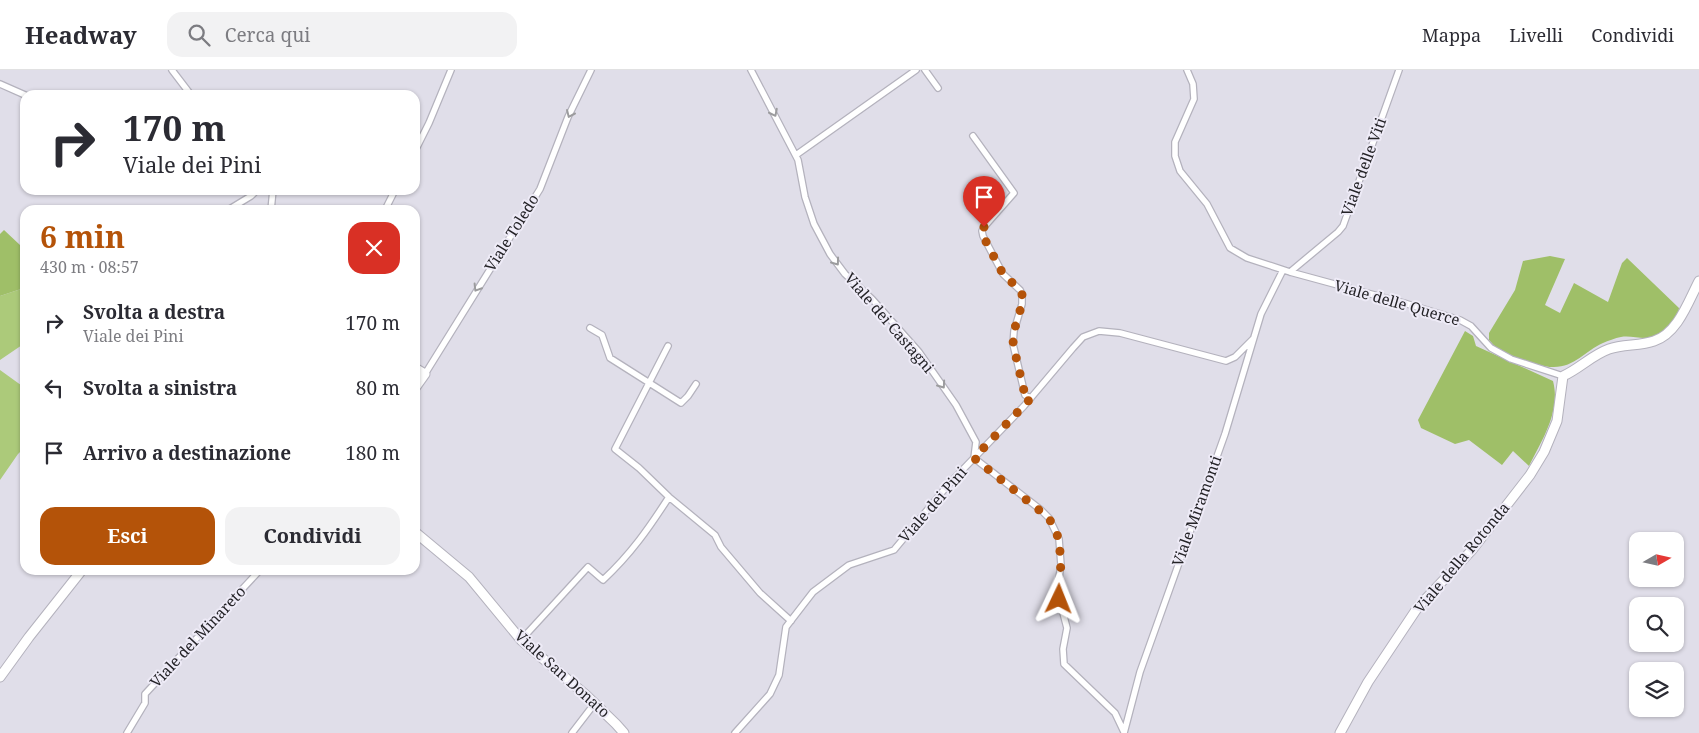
<!DOCTYPE html>
<html lang="it">
<head>
<meta charset="utf-8">
<style>
	body { margin:0; font-family:"Noto Serif",serif; background:#f2f2f3; color:#2b2b33; height:100vh; display:flex; flex-direction:column; font-size:19px; white-space:nowrap }
	* { box-sizing:border-box; margin:0 }
	p { font-size:16px; color:#7c7c81 }
	.icon { flex:none; width:28px; height:28px; fill:none; stroke:currentColor; stroke-width:2; stroke-linecap:round; stroke-linejoin:round }
	.map { position:relative; flex:1; overflow:hidden }
	.side { position:absolute; left:20px; top:135px; width:400px; height:370px; display:flex; flex-direction:column; background:#fff; border-radius:15px; box-shadow:0 1px 4px #0004 }
	.side>* { flex:none }
	.hud { position:absolute; left:20px; top:20px; width:400px; height:105px; border-radius:15px; box-shadow:0 1px 4px #0004; background:#fff; color:#2b2b33; overflow:hidden }
	.needle { width:32px; rotate:81deg }
	.tools { position:absolute; left:1629px; top:462px; display:grid; gap:10px }
	.tools a { display:grid; place-items:center; width:55px; height:55px; border-radius:10px; background:#fff; box-shadow:0 1px 4px #0004; font-size:25px }
	.pin { position:absolute; display:grid; place-items:center; width:42px; height:42px; color:#fff; margin:-51px -21px; border-radius:50% 50% 50% 0; rotate:-45deg; box-shadow:0 0 5px #0007 }
	.pin .icon { rotate:45deg }
	.me { position:absolute; width:55px; margin:-28px; rotate:2deg; stroke-linejoin:round; filter:drop-shadow(0 0 4px #0008) }
	.turn { display:flex; align-items:center; gap:18px; height:105px; padding:0 20px; font-size:22px }
	.turn .icon { width:65px; height:65px; stroke-width:2.5 }
	.turn b { display:block; font-size:35px; line-height:42px }
	.round { display:grid; place-items:center; flex:none; width:52px; height:52px; border-radius:15px; background:#f2f2f3 }
	.head { display:flex; align-items:center; justify-content:space-between; height:85px; padding:0 20px }
	h1 { font-size:30px; font-weight:700; line-height:38px; color:#b45309 }
	.action { display:flex; gap:10px; margin-top:auto; padding:10px 20px }
	.action a { flex:1; height:58px; border-radius:15px; background:#b45309; color:#fff; font-size:20px; font-weight:700; line-height:58px; text-align:center }
	.action a+a { background:#f2f2f3; color:#2b2b33 }
	ul { padding:0; list-style:none }
	li { display:flex; align-items:center; gap:15px; height:65px; padding:0 20px }
	li div { flex:1 }
	li b { display:block; font-size:19px }
	li em { font-style:normal }
	header { display:flex; align-items:center; gap:30px; box-sizing:border-box; height:70px; padding:0 25px; background:#fff; border-bottom:1px solid #e1e1e2 }
	header strong { font-size:24px }
	nav { display:flex; gap:28px; margin-inline-start:auto; font-size:18px }
	.search { width:350px; height:45px; background:#f2f2f3; display:flex; align-items:center; gap:12px; box-sizing:border-box; padding:0 18px; border-radius:15px; color:#7c7c81; font-size:19px }
	.map>svg:first-child { display:block }
</style>
</head>
<body>
<header>
<strong>Headway</strong>
<div class="search"><svg class="icon" aria-label="search" viewBox="0 0 24 24"><circle cx="10" cy="10" r="6"/><path d="M15 15l6 6"/></svg>Cerca qui</div>
<nav><a>Mappa</a><a>Livelli</a><a>Condividi</a></nav>
</header>
<div class="map">
<svg width="1699" height="663" viewBox="0 0 1699 663">
	<rect width="100%" height="100%" fill="#e0dee9"/>
	<path fill="#acca7a" d="M25,215V273L0,290V226L21,219Z
		M0,300L25,318V377L18,384L0,410Z"/>
	<path fill="#9fbf68" d="M4,160L20,175L25,171V215L21,219L0,226V164Z
		M1550,186L1565,189L1545,235L1560,243L1574,213L1608,232L1622,193L1627,188L1679,238C1678,249 1666,261 1656,266C1645,271 1632,265 1621,267C1615,268 1608,271 1603,273C1585,281 1574,298 1552,297C1541,297 1506,285 1497,278C1494,276 1492,273 1489,270V263L1515,220L1523,191Z
		M1465,261L1473,266L1476,276L1553,311C1561,341 1542,370 1529,396L1513,381L1502,395L1469,370L1455,374L1421,358L1418,350Z"/>
	<g fill="none" stroke-linecap="round" stroke-linejoin="round">
		<g stroke="#b4b2bd" stroke-width="8">
			<path id="street" d="M172,0L191,25
				M751,0L798,90L805,127L814,154L830,184L845,204L872,229L919,282L956,335L976,372L974,388
				M925,0L938,18
				M1187,0L1193,14L1194,29L1175,72V86L1180,101L1207,134L1230,178L1247,188L1290,202L1404,233L1460,250L1471,256L1491,278L1511,289L1563,306
				M0,14L25,25
				M973,66L1014,123L984,157L982,161L983,166L1003,204L1020,220L1022,224V234L1014,261L1013,274L1025,325L1031,328
				M415,81L429,53L451,0
				M796,85L916,0
				M228,140L251,126L257,120
				M271,140L273,120
				M385,140L395,120
				M1290,202L1338,162L1343,156L1399,0
				M590,258L602,265L610,288L681,333L688,326L696,314
				M668,276L615,379L639,398L669,427L715,465L721,477L760,523L791,551
				M425,304L540,119L568,47L591,0
				M974,388L1041,440L1049,448L1059,469L1061,495L1057,520L1067,558L1063,579L1064,594L1115,643L1124,662
				M521,570L588,497L603,510C631,484 649,458 669,427
				M127,663L145,633V624L260,500
				M572,663L595,633
				M735,663L770,624L779,605L786,557L813,522L849,495L894,480L948,415L1024,336L1073,278L1083,267L1099,261L1120,263L1226,291L1235,287L1253,269
				M1124,663L1140,602L1225,364L1261,244L1283,200"/>
		</g>
		<g stroke="#b4b2bd" stroke-width="11">
			<path id="secondary" d="M415,298L425,304L415,318
				M415,462L469,507L521,570L587,626L616,654L624,663
				M0,607L29,567L82,500
				M1340,663L1368,612L1418,537L1472,480L1530,405L1544,382L1557,351L1563,306C1579,299 1592,285 1609,279C1623,274 1640,276 1654,271C1678,263 1688,232 1699,211"/>
		</g>
		<use href="#street" stroke="#fff" stroke-width="5.5"/>
		<use href="#secondary" stroke="#fff" stroke-width="9"/>
	</g>
	<defs><path id="oneway-chevron" d="M-2-3.5L2.5 0L-2 3.5" fill="none" stroke-width="1.6" stroke-linecap="round" stroke-linejoin="round" transform="scale(1.25)"/></defs>
	<g stroke="#9c9c9e">
		<use href="#oneway-chevron" transform="translate(774 43) rotate(63)"/>
		<use href="#oneway-chevron" transform="translate(570 44) rotate(114)"/>
		<use href="#oneway-chevron" transform="translate(836 192) rotate(54)"/>
		<use href="#oneway-chevron" transform="translate(477 218) rotate(122)"/>
		<use href="#oneway-chevron" transform="translate(942 315) rotate(55)"/>
	</g>
	<g fill="none" stroke-linecap="round" stroke-linejoin="round">
		<path stroke="#b45309" stroke-width="9" stroke-dasharray="0 16.2" d="M984,157L982,161L983,166L1003,204L1020,220L1022,224V234L1014,261L1013,274L1025,325L1031,328L974,388L1049,448L1059,469L1061,495L1057,520L1059,529"/>
	</g>
	<g text-anchor="middle" stroke-width="4" stroke-linejoin="round" paint-order="stroke">
		<g font-size="15" fill="#242327" stroke="#eeebf7">
			<text transform="translate(1364 97) rotate(-70)" y="5">Viale delle Viti</text>
			<text transform="translate(512 163) rotate(-58)" y="5">Viale Toledo</text>
			<text transform="translate(1397 233) rotate(16)" y="5">Viale delle Querce</text>
			<text transform="translate(889 253) rotate(49)" y="5">Viale dei Castagni</text>
			<text transform="translate(933 435) rotate(-49)" y="5">Viale dei Pini</text>
			<text transform="translate(1197 441) rotate(-70)" y="5">Viale Miramonti</text>
			<text transform="translate(1462 488) rotate(-50)" y="5">Viale della Rotonda</text>
			<text transform="translate(198 567) rotate(-47)" y="5">Viale del Minareto</text>
			<text transform="translate(562 604) rotate(42)" y="5">Viale San Donato</text>
		</g>
	</g>
</svg>
<div class="tools">
<a><svg class="needle" viewBox="-14 -14 28 28"><path d="M0-13l5 13h-10z" fill="#e53935"/><path d="M0 13l5-13h-10z" fill="#7c7c81"/></svg></a>
<a><svg class="icon" aria-label="search" viewBox="0 0 24 24"><circle cx="10" cy="10" r="6"/><path d="M15 15l6 6"/></svg></a>
<a><svg class="icon" aria-label="layers" viewBox="0 0 24 24"><path d="M12 4l9 5-9 5-9-5zM3 14l9 5 9-5"/></svg></a>
</div>
<div class="pin" style="left:984px;top:157px;background:#d93025"><svg class="icon" aria-label="arrive" viewBox="0 0 24 24"><path d="M6 21V4h12l-3 4 3 4H6"/></svg></div>
<svg class="me" style="left:1059px;top:529px" viewBox="-20 -20 40 40"><path d="M0-17L14 15 0 8-14 15z" fill="#b45309" stroke="#fff" stroke-width="4"/></svg>
<div class="hud">
<div class="turn"><svg class="icon" aria-label="right" viewBox="0 0 24 24"><path d="M7 20v-9h11M14 6l5 5-5 5"/></svg><div><b>170 m</b>Viale dei Pini</div></div>
</div>
<section class="side">
<div class="head"><div><h1>6 min</h1><p>430 m · 08:57</p></div><a class="round" style="background:#d93025;color:#fff"><svg class="icon" aria-label="close" viewBox="0 0 24 24"><path d="M6 6l12 12M18 6L6 18"/></svg></a></div>
<ul>
<li><svg class="icon" aria-label="right" viewBox="0 0 24 24"><path d="M7 20v-9h11M14 6l5 5-5 5"/></svg><div><b>Svolta a destra</b><p>Viale dei Pini</p></div><em>170 m</em></li>
<li><svg class="icon" aria-label="left" viewBox="0 0 24 24"><path d="M17 20v-9H6M10 6l-5 5 5 5"/></svg><div><b>Svolta a sinistra</b></div><em>80 m</em></li>
<li><svg class="icon" aria-label="arrive" viewBox="0 0 24 24"><path d="M6 21V4h12l-3 4 3 4H6"/></svg><div><b>Arrivo a destinazione</b></div><em>180 m</em></li>
</ul>
<div class="action"><a>Esci</a><a>Condividi</a></div>
</section>
</div>
</body>
</html>
